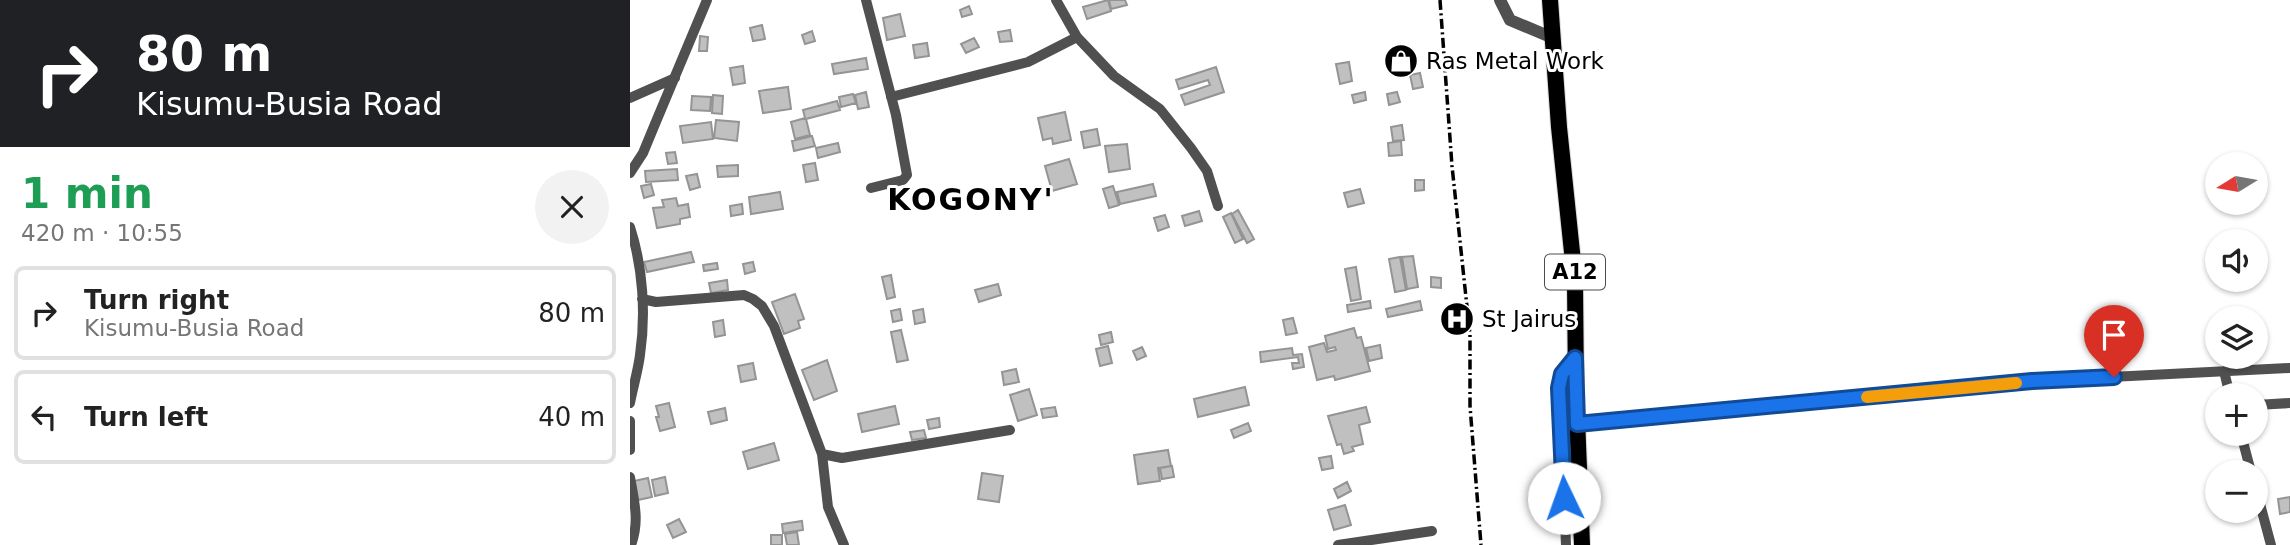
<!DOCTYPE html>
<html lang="en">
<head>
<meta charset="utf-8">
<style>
	body { margin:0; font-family:"DejaVu Sans",sans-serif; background:#f2f2f2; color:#222; height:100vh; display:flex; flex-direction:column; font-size:26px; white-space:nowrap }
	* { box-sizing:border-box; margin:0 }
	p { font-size:23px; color:#767676 }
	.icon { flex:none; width:38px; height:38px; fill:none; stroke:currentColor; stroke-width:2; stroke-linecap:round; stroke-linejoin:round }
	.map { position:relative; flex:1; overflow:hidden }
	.details { display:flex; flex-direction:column; background:#fff; width:630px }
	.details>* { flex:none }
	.top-card { background:#202124; color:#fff; overflow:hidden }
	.needle { width:46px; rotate:259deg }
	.controls { position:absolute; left:1575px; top:152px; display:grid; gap:14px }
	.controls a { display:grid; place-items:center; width:63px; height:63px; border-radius:50%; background:#fff; box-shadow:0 2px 5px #0004; font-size:35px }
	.pin { position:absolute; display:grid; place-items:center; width:60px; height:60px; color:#fff; margin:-72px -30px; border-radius:50% 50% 50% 0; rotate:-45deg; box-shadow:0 0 7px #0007 }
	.pin .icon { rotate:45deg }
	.me { position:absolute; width:77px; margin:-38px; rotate:357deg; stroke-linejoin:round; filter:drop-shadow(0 0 5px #0008) }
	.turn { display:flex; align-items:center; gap:24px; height:147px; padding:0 21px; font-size:32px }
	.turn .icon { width:91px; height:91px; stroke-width:2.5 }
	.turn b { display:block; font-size:49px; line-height:60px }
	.round { display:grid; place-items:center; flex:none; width:74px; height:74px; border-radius:37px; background:#f2f2f2 }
	.headline { display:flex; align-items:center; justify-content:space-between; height:119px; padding:0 21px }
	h1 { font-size:42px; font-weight:600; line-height:52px; color:#1e9e55 }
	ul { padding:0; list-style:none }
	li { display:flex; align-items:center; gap:21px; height:94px; margin:0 14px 10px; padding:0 7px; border:4px solid #e0e0e0; border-radius:10px }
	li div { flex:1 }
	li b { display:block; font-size:26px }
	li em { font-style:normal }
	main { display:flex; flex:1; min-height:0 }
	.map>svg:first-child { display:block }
</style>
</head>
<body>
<main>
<section class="details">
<div class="top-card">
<div class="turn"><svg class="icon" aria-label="right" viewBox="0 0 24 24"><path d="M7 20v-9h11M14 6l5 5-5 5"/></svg><div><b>80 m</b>Kisumu-Busia Road</div></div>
</div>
<div class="headline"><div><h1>1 min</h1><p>420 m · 10:55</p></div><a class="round"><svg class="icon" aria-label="close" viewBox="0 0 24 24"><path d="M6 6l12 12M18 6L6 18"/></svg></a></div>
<ul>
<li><svg class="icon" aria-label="right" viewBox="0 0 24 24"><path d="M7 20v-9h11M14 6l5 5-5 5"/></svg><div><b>Turn right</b><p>Kisumu-Busia Road</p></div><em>80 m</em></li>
<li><svg class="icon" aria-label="left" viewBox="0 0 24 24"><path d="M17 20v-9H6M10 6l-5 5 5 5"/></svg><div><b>Turn left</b></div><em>40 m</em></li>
</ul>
</section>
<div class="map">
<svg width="1660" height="545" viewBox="0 0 1660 545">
	<rect width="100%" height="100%" fill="#fff"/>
	<path fill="#c0c0c0" stroke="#949494" stroke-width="2" d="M478,0L481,11L457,19L453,7Z
		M479,0H495L497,5L481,9Z
		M339,6L342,14L332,17L330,10Z
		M270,14L275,36L257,40L253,18Z
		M132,25L135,39L123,41L120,28Z
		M380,30L382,41L370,42L368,32Z
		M182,31L185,41L175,44L172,35Z
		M70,36L78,37L77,51H69Z
		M344,38L349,47L336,53L331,44Z
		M297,43L299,56L285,58L283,45Z
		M236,58L238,69L204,74L202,64Z
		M719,62L722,81L710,84L706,64Z
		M113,66L115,83L103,85L100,68Z
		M586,67L594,92L555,105L551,95L580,85L578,80L549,89L546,80Z
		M790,73L793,87L783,89L780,75Z
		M158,87L161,109L133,113L129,91Z
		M236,92L239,107L228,109L225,95Z
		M735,92L736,100L724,103L722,95Z
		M767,92L770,102L759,105L757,94Z
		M223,94L226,103L211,107L209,97Z
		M83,95L93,96L92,114L82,113Z
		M62,96L81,97L80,111L61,110Z
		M207,101L210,110L176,119L180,135L165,139L161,122L175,118L173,110Z
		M435,112L441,140L423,144L422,138L413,140L408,118Z
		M86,120L109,122L107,141L84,138Z
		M81,122L83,139L53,143L50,126Z
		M772,125L774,140L763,141L761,127Z
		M467,129L470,145L454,148L451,132Z
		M182,136L185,146L164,151L162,141Z
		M771,141L772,155L759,156L758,143Z
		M208,143L210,152L188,158L186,148Z
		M497,144L500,169L479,172L475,146Z
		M45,152L47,163L38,164L36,153Z
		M439,159L447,184L422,191L415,166Z
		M185,163L188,180L176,182L173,165Z
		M108,165V176L88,177L87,166Z
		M47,169L48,180L16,182L15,171Z
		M67,174L70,187L60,190L56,176Z
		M785,180H794V190L785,191Z
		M21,184L24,195L14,198L11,186Z
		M523,184L526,196L490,204L487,192Z
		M483,186L489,205L479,208L473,189Z
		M730,189L734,203L718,207L714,193Z
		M150,192L153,209L121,214L119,197Z
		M46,198L48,206L58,204L60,217L50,219V224L27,228L23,208L34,207L32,200Z
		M112,204L113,214L101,216L100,206Z
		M608,210L624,239L617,243L602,214Z
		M569,211L572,221L555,226L552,216Z
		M601,213L613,239L605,243L593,217Z
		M535,215L539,227L528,231L524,218Z
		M61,252L64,262L17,272L14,262Z
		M783,256L788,287L777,289L772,257Z
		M770,257L776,290L765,292L759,259Z
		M123,262L125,271L115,274L113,264Z
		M87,263L88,269L74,271L73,265Z
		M726,267L731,299L721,301L715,269Z
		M261,275L265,297L257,299L252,277Z
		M801,277L811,278V288L801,287Z
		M97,280L98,290L81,293L79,283Z
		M368,284L371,295L349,302L345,290Z
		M165,294L174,319L168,321L170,328L154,334L142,302Z
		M740,301L741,308L718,312L717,305Z
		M790,301L792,310L758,317L756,309Z
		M270,309L272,320L263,322L261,311Z
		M293,309L295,322L285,324L283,311Z
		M663,318L667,333L656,335L653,320Z
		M93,320L95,335L85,337L83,322Z
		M724,328L727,338L731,337L740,371L705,380L704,376L687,380L679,347L694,343L697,352L706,350L705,347L698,349L695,336Z
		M271,330L278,360L267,362L261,332Z
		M481,332L483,342L471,345L469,335Z
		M750,345L752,358L739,361L736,348Z
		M478,346L482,363L470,366L466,349Z
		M512,347L516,356L507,360L503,351Z
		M662,348L663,355L672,354L674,367L663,369L662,363H669L668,357L631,362L630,352Z
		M197,360L207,391L184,400L172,370Z
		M123,363L126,379L111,382L108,366Z
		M386,369L389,382L374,385L372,372Z
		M615,387L619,405L568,417L564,399Z
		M399,389L407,415L388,421L380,395Z
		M39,403L45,427L30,431L26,417H29L26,406Z
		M265,406L269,424L232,432L228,414Z
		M425,407L427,416L413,418L411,409Z
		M736,407L740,422L729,425L733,444L722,447L724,451L714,454L711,444L707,445L698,416Z
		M95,408L97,420L81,424L78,412Z
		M309,418L310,427L299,429L297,420Z
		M618,423L621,431L604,438L601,430Z
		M294,430L296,438L282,440L280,432Z
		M144,443L149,460L118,469L113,452Z
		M538,450L541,466L528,468L530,481L508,484L504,455Z
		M701,456L703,468L692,470L689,458Z
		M542,466L544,477L532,479L530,468Z
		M352,473L373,476L369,502L348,499Z
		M35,477L38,493L25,496L22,480Z
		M18,478L22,497L8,500L4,481Z
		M717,482L721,491L708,498L704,489Z
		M1660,497V512L1650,514L1648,499Z
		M715,505L721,525L704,530L698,510Z
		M49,519L56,532L43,538L37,525Z
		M172,521L173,530L153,533L152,524Z
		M167,532L169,545H157L155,534Z
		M141,535H152V545H141Z"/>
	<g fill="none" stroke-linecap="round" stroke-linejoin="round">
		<g stroke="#dbdbdb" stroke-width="18">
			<path id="trunk" d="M920,0L929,127L945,281L946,392L952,545"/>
		</g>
		<path stroke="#505050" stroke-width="10" d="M236,0L266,115L277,175L273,180L241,188
			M426,0L447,37L484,76L530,109L561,148L577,171L588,206
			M261,97L398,62L447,37
			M0,98L45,78
			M0,173L13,153L25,124L77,0
			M0,227C13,267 16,314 10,355C8,371 3,387 0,403
			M12,299L26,302L114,295L123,299L132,306L144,326L192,454L198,507L214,545
			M1594,371L1600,396
			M1626,405L1660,403
			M0,421V450
			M947,424L1402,381L1660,368
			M1611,434L1621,472
			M192,454L212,458L380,430
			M0,477C4,501 10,521 1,545
			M1626,489L1641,545
			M708,545L802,531
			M936,545L929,388L932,374L945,358"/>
		<path stroke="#505050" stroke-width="12" d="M870,0L880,20L923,38"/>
		<use href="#trunk" stroke="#000" stroke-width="16"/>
		<path stroke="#000" stroke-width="3.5" stroke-dasharray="10 3.5 2 3.5" stroke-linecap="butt" d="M810,0L822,166L840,335V406L851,545"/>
	</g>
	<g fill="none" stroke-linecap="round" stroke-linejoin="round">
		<g stroke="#114b97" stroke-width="18">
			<path id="route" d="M934,498L929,388L932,374L945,358L947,424L1402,381L1484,377"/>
		</g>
		<use href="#route" stroke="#1a73e8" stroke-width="12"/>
		<path stroke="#f59e0b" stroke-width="12" d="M1237,397L1386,383"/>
	</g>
	<defs>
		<g id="shop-disc" transform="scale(1.75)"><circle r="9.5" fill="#000" stroke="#fff"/><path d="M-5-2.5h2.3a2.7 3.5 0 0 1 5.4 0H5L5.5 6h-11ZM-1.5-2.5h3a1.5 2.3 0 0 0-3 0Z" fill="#fff"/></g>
		<g id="hospital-disc" transform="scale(1.75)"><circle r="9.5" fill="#000" stroke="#fff"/><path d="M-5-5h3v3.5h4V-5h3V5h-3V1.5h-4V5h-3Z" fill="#fff"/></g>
	</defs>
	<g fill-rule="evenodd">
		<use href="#shop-disc" x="771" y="61"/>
		<use href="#hospital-disc" x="827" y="319"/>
	</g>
	<g text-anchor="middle" stroke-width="6" stroke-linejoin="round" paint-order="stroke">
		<rect fill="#fff" stroke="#4c4c4c" stroke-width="2" x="915" y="254.5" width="60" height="35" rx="5"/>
		<g font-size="21" font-weight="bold" fill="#000">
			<text x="945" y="279">A12</text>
		</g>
		<g font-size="23" fill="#000" stroke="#fff" text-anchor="start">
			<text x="796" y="69">Ras Metal Work</text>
			<text x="852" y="327">St Jairus</text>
		</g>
		<g font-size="30" font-weight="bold" letter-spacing="2" fill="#000" stroke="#fff">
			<text x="341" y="210">KOGONY'</text>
		</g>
	</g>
</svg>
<div class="controls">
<a><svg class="needle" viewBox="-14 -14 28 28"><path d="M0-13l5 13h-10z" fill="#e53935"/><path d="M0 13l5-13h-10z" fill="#767676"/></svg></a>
<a><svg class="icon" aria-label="sound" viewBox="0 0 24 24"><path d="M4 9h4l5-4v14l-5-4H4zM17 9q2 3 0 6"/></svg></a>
<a><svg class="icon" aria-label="layers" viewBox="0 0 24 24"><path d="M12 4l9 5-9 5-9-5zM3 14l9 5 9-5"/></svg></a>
<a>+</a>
<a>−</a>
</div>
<div class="pin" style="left:1484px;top:377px;background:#d93025"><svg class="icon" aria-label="arrive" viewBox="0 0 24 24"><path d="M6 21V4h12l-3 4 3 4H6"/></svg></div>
<svg class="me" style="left:934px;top:498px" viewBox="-20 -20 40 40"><circle r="19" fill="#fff"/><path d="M0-13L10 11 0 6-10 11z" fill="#1a73e8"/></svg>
</div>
</main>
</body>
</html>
